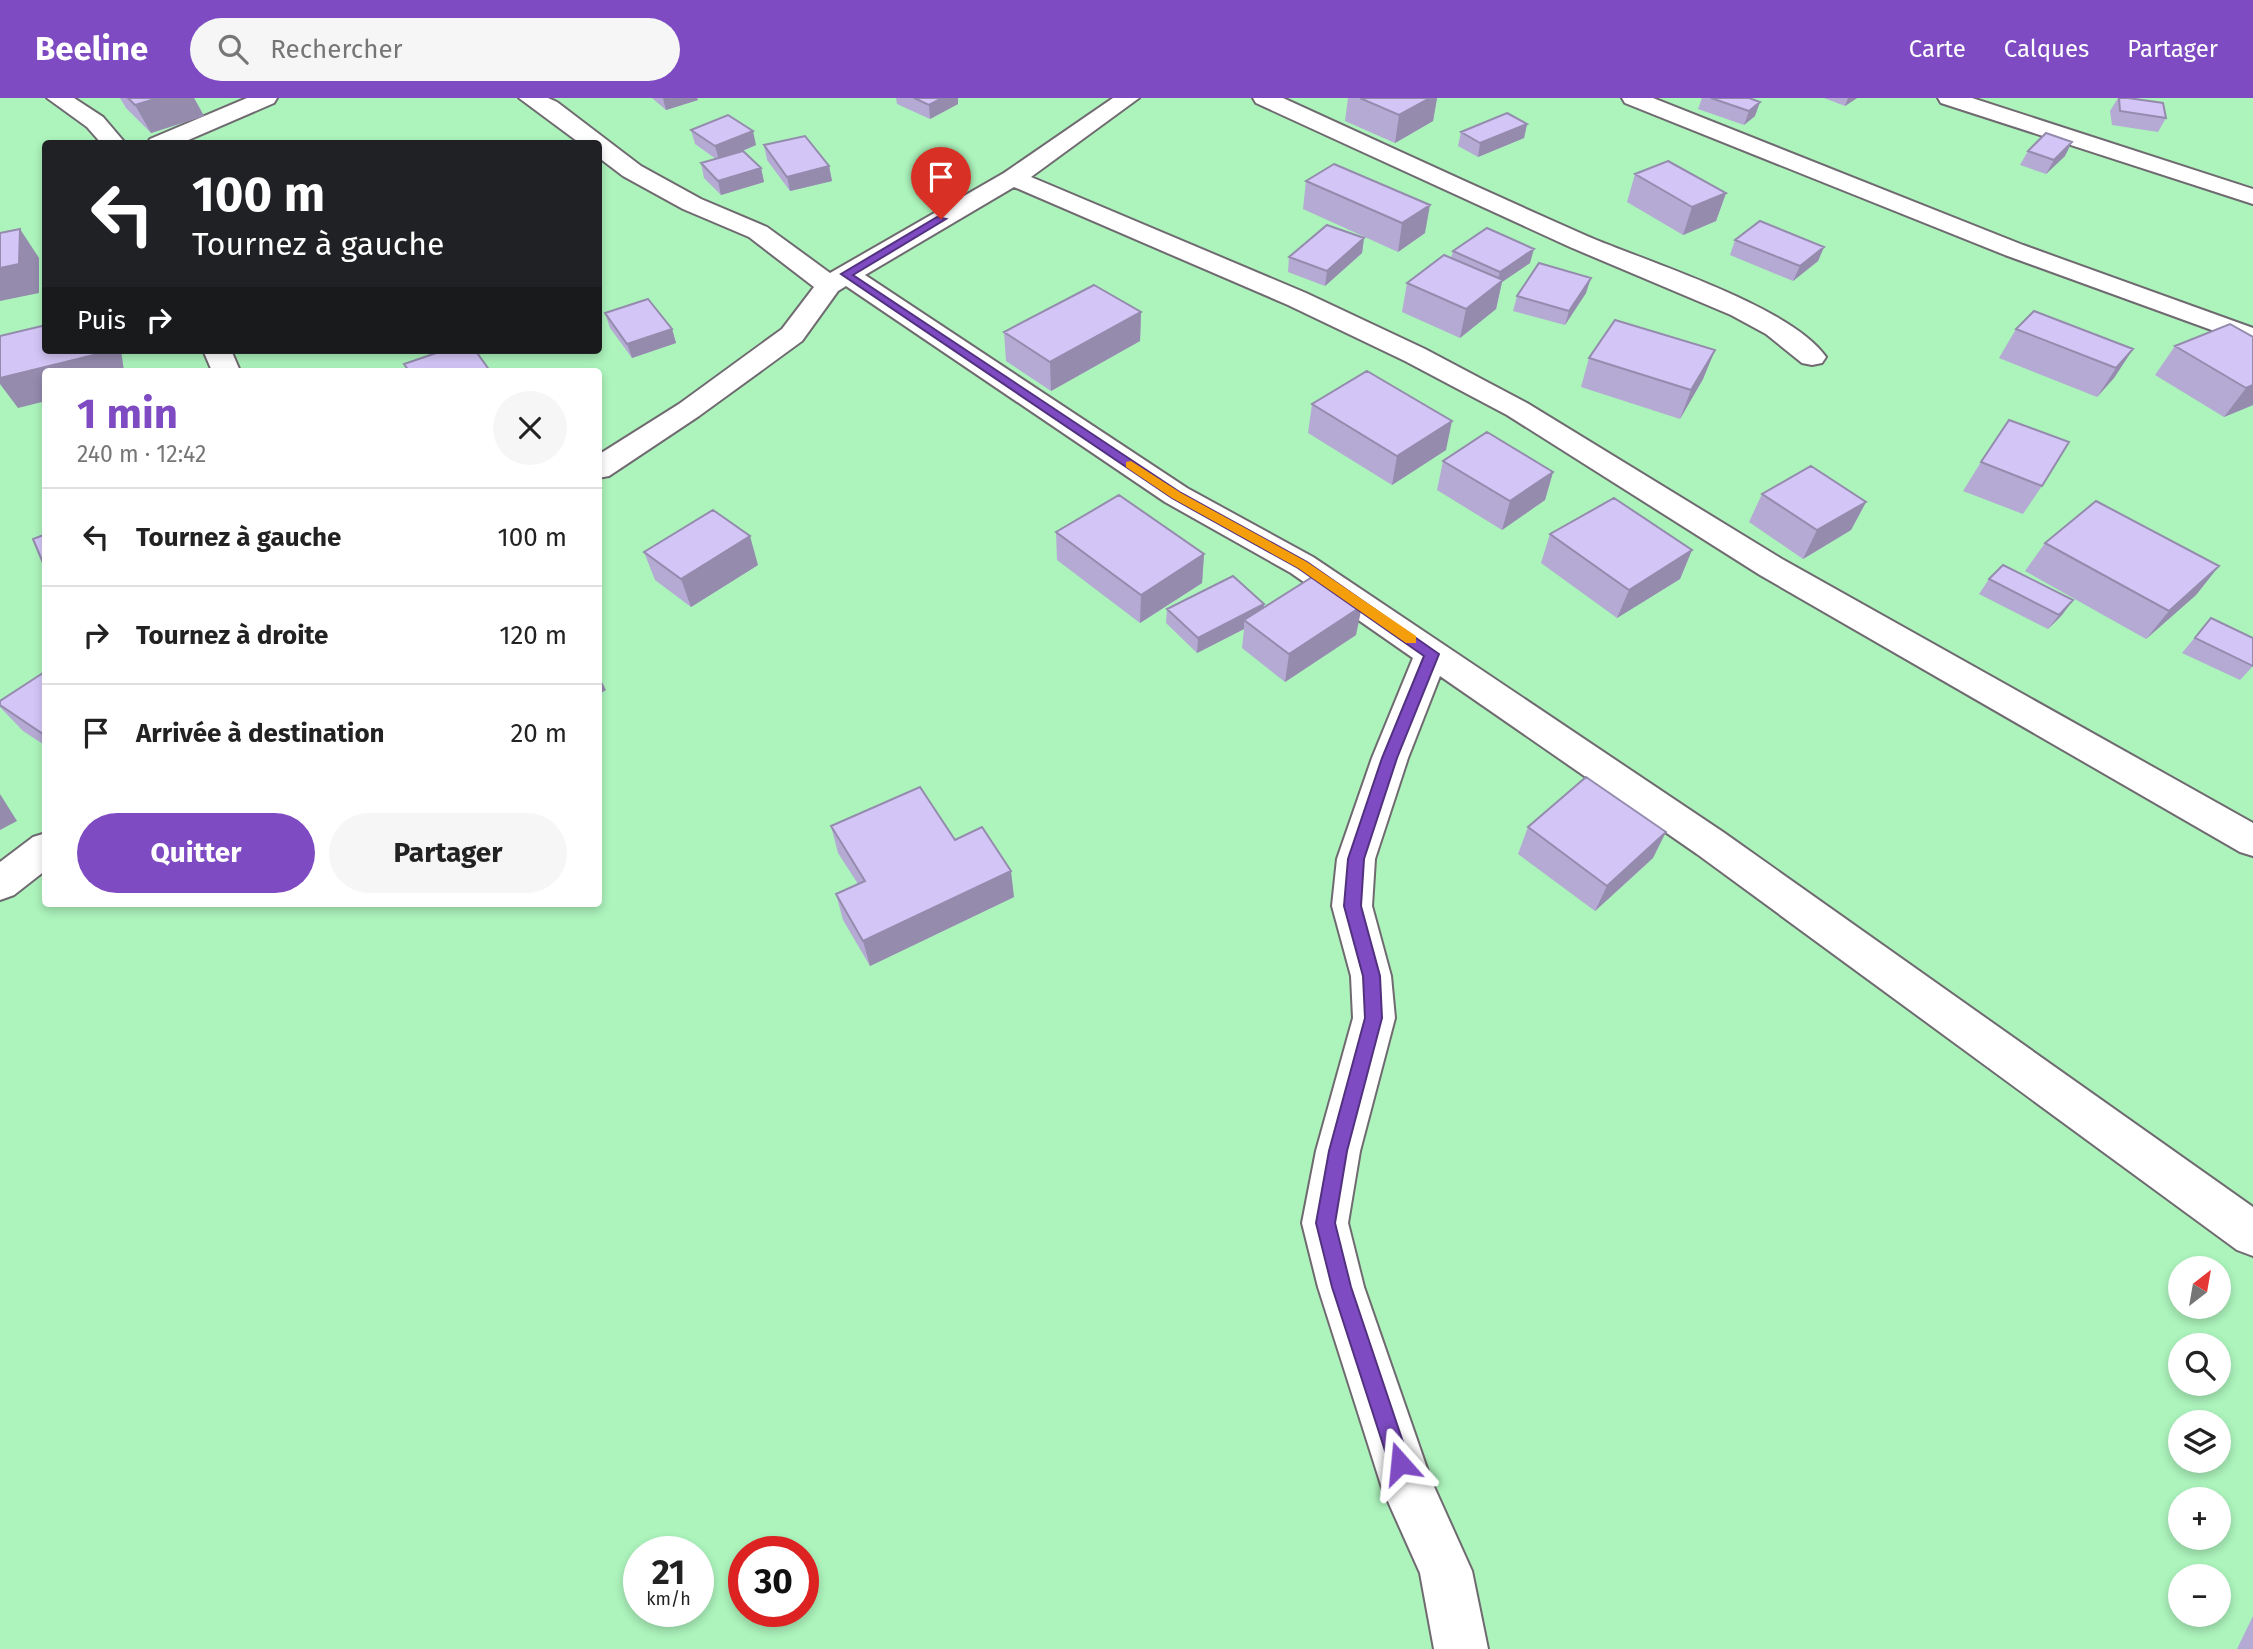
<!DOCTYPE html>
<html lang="fr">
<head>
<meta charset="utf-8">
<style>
	body { margin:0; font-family:"Fira Sans",sans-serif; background:#f6f6f6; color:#222; height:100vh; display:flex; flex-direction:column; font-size:26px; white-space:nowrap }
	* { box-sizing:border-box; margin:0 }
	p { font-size:23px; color:#767676 }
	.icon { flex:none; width:38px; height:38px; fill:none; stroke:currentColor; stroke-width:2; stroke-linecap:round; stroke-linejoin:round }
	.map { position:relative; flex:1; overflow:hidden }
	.details { position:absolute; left:42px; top:270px; width:560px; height:539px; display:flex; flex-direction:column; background:#fff; border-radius:7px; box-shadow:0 4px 10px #0003 }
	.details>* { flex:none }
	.banner { position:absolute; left:42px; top:42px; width:560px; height:214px; border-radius:7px; box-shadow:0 4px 10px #0003; background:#202124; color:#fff; overflow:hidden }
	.needle { width:46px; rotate:31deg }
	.buttons { position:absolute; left:2168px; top:1158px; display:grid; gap:14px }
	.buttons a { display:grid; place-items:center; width:63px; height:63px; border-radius:50%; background:#fff; box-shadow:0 4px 10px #0003; font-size:35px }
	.speed { position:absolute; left:623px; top:1438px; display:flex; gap:14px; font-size:35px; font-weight:700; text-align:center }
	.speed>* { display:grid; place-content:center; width:91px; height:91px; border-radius:50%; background:#fff; box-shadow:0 4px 10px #0003; line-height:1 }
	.speed small { font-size:18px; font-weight:400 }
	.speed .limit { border:10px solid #d22; background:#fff; color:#111 }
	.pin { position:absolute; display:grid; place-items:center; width:60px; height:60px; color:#fff; margin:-72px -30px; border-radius:50% 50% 50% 0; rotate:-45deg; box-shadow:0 0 7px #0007 }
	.pin .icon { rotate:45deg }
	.me { position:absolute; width:77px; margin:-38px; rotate:342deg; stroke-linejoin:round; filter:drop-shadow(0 0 5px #0008) }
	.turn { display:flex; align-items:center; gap:24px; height:147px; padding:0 35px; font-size:32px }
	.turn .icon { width:91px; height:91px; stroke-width:2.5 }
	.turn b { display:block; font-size:49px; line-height:60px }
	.then { display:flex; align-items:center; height:66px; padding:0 35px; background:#0003; gap:14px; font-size:26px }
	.round { display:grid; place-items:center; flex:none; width:74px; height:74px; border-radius:37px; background:#f6f6f6 }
	.headline { display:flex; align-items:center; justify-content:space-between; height:119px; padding:0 35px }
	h1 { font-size:42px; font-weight:700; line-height:52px; color:#7e4bc3 }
	.action { display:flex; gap:14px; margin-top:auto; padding:14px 35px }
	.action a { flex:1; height:80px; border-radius:42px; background:#7e4bc3; color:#fff; font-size:28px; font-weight:700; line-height:80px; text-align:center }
	.action a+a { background:#f6f6f6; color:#222 }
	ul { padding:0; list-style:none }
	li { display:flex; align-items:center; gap:21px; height:98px; padding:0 35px; border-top:2px solid #e0e0e0 }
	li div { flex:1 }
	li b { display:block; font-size:26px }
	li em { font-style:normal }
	header { display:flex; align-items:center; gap:42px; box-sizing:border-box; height:98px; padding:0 35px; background:#7e4bc3; color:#fff }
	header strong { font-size:33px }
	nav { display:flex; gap:38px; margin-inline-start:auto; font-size:24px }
	.search { width:490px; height:63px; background:#f6f6f6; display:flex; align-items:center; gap:18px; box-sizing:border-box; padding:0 24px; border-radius:38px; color:#767676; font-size:26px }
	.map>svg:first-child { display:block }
</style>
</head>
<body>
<header>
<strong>Beeline</strong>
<div class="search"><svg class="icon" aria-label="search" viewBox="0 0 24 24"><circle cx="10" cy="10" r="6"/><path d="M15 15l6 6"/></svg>Rechercher</div>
<nav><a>Carte</a><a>Calques</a><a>Partager</a></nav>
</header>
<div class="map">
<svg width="2253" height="1551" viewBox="0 0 2253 1551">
	<rect width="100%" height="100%" fill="#f9f1f9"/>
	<path fill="#acf3bc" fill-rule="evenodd" d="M0,0H2253V1551H0ZM46,46H598V252H46ZM46,273H598V805H46ZM2180,1171H2219V1209H2180ZM2180,1248H2219V1286H2180ZM2180,1325H2219V1363H2180ZM2180,1402H2219V1440H2180ZM639,1454H698V1514H639ZM744,1454H803V1514H744ZM2180,1479H2219V1517H2180Z"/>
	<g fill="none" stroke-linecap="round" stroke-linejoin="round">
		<g stroke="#6f6970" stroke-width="4">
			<path id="minor" d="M47,0H74L103,19L126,46H102L87,29Z
				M247,0H277L274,5L179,46H147L150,41Z
				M519,0H548L557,4L641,68L701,101L767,129L830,175L1004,75L1113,0H1139L1031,79L1306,195L1425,251L1527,305L1782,461L2253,725V758L2240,754L1760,477L1507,317L1405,263L1288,207L1014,89L865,177L1187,390L1313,459L1723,734L2253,1109V1158L2237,1152L1697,756L1440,578L1408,660L1375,761L1372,808L1391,878L1395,920L1360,1053L1348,1125L1364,1189L1431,1382L1472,1473L1488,1551H1434L1420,1475L1382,1390L1318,1189L1302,1125L1316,1053L1353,920L1351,878L1332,808L1337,761L1372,660L1413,560L1291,475L1165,404L846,188L838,193L802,243L699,318L609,378L598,380V357L679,306L782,231L814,189L749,139L683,111L623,78L598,59V46H581Z
				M1253,0H1283C1384,46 1485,93 1587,138C1647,164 1791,208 1826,259L1822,265L1812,267L1802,265L1766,236L1731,217L1570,149L1256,5Z
				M1622,0H1653L2023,147L2253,230V247L2005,157L1625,5Z
				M1938,0H1972L2253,91V106L1941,5Z
				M203,252H231L240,273H212Z
				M46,735V772L14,797L0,802V764L33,739Z"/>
		</g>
		<use href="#minor" fill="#fff" fill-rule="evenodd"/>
	</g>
	<path fill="#b5aad4" d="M120,0H194L204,18L151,35L126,10Z
		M652,0H697L698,2L666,12Z
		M896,0H958V6L930,21L897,6Z
		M1348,0H1437L1433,23L1395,45L1345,23Z
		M1702,0H1749L1755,18L1744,27L1698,11Z
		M1824,0H1857L1845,8Z
		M2118,0H2128L2166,20L2158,34L2112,27L2110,13Z
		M1527,26L1524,40L1478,59L1458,48L1461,34Z
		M691,32L756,47L743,53L761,70L764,84L721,97L704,80L701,65L716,61L695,46Z
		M764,47L829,68L832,83L790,93L767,62Z
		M2028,53L2065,58L2046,76L2020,67Z
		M1635,76L1726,95L1716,123L1683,137L1627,104Z
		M1306,83L1425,135L1398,154L1303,111Z
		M1364,140L1362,155L1325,188L1288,174L1289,159Z
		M1735,142L1824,149L1818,163L1793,183L1730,157Z
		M1453,153L1530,165L1502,184L1496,211L1460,240L1402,214L1407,185L1451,160Z
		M1586,195L1565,227L1513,213L1517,198Z
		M1141,214L1140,243L1051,293L1006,263L1004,234Z
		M605,215L672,231L676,245L632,260L610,230Z
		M2016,231L2133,251L2114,280L2097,299L1999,260Z
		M2253,239V307L2224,319L2155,277L2175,248Z
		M1715,252L1703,281L1680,321L1581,289L1589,260Z
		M1312,306L1446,352L1392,387L1308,335Z
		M1443,363L1553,374L1545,402L1502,432L1437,392Z
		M1981,364L2042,388L2023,416L1963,393Z
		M1762,396L1866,404L1851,432L1803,461L1749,424Z
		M1056,434L1204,456L1202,485L1140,525L1057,462Z
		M1550,436L1692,452L1680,481L1617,520L1541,465Z
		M2045,445L2219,468L2196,497L2146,541L2025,473Z
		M644,454L758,467L691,509L655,482Z
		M1989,481L2073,502L2062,517L2048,531L1979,496Z
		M1264,506V510L1356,537L1285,584L1242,550L1244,531L1197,555L1166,525L1167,511Z
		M2211,520L2253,568L2240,582L2182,555Z
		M46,573V648L23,633L0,609V603Z
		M831,728L955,742L1014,799L870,868L843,822L836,796L858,786L838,755Z
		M1528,729L1653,760L1595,813L1518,756Z
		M2253,1518V1551H2237Z"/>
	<path fill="#948bad" d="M158,0H194L204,18L151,35L135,7Z
		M663,0H697L698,2L666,12Z
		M942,0H958V6L930,21L929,7Z
		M1430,0H1437L1433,23L1395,45L1399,17Z
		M1848,0H1857L1845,8Z
		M1760,4L1755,18L1744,27L1749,13Z
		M1527,26L1524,40L1478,59L1480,45Z
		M753,33L756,47L719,62L715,48Z
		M2072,44L2065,58L2046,76L2054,62Z
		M829,68L832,83L790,93L787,79Z
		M761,70L764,84L721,97L718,83Z
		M1726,95L1716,123L1683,137L1692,109Z
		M1430,107L1425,135L1398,154L1402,125Z
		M20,131L39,160V195L0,203V170Z
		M1364,140L1362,155L1325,188L1327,173Z
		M1824,149L1818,163L1793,183L1800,168Z
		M1534,151L1530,165L1502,184L1496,211L1460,240L1466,211L1496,187L1500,174Z
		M1591,180L1586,195L1565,227L1569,213Z
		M1141,214L1140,243L1051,293L1050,264Z
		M672,231L676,245L632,260L627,246Z
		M2133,251L2114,280L2097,299L2116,270Z
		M106,252H121L124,273H46V303L18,310L0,286V280Z
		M1715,252L1703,281L1680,321L1691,292Z
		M2253,287V307L2224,319L2246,290Z
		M1452,323L1446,352L1392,387L1397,358Z
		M1553,374L1545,402L1502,432L1510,403Z
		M1866,404L1851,432L1803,461L1817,432Z
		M750,438L758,467L691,509L681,481Z
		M1692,452L1680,481L1617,520L1629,492Z
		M1204,456L1202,485L1140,525L1141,497Z
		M2219,468L2196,497L2146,541L2169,513Z
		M2073,502L2062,517L2048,531L2059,517Z
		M1264,506L1262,521L1244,522V531L1197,555L1198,540Z
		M1362,508L1356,537L1285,584L1289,556Z
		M598,576L606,592L598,597Z
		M0,696L17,723L0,732Z
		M1666,734L1653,760L1595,813L1607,788Z
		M1011,773L1014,799L870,868L863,843Z"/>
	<path fill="#d3c6f7" stroke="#948bad" stroke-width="2" d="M128,0H158L135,7Z
		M914,0H942L929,7Z
		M1360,0H1430L1399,17Z
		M1711,0H1749L1760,4L1749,13Z
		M2119,0H2128L2163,5L2166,20L2120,13Z
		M1507,15L1527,26L1480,45L1461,34Z
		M728,17L753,33L715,48L691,32Z
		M2046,35L2072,44L2054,62L2028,53Z
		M805,38L829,68L787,79L764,47Z
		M743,53L761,70L718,83L701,65Z
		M1668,63L1726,95L1692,109L1635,76Z
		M1334,66L1430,107L1402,125L1306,83Z
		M1760,123L1824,149L1800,168L1735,142Z
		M1327,127L1364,140L1327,173L1289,159Z
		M1487,130L1534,151L1500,174L1453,153Z
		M20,131L19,166L0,170V135Z
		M1444,157L1503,182L1466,211L1407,185Z
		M1539,165L1591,180L1569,213L1517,198Z
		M1094,187L1141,214L1050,264L1004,234Z
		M648,201L672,231L627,246L605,215Z
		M2034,213L2133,251L2116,270L2016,231Z
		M1615,222L1715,252L1691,292L1589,260Z
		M2230,226L2253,239V287L2246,290L2175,248Z
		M46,227V252H106V254L0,280V238Z
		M445,252H475L490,273H409L404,266Z
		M1367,273L1452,323L1397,358L1312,306Z
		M2009,322L2069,344L2042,388L1981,364Z
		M1487,334L1553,374L1510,403L1443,363Z
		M1811,368L1866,404L1817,432L1762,396Z
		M1119,397L1204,456L1141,497L1056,434Z
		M1614,400L1692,452L1629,492L1550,436Z
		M2096,403L2219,468L2169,513L2045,445Z
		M713,412L750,438L681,481L644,454Z
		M46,436V472L33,441Z
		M2003,467L2073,502L2059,517L1989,481Z
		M1317,476L1362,508L1289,556L1244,522Z
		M1233,478L1264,506L1198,540L1167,511Z
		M2211,520L2253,540V568L2195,540Z
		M46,573V638L0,607V603Z
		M1586,679L1666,734L1607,788L1528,729Z
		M920,689L955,742L982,729L1011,773L863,843L836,796L865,783L831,728Z"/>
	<path fill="#7e4bc3" stroke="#52317f" stroke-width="2" d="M937,119L946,121L853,177L1181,395L1307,464L1439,556L1397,660L1364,761L1361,808L1380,878L1382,920L1347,1053L1335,1125L1351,1189L1410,1365L1407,1373L1400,1376L1392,1373L1389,1365L1332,1189L1316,1125L1329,1053L1365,920L1363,878L1344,808L1348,761L1382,660L1424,558L1298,470L1172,400L841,176Z"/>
	<path fill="#f59e0b" d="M1131,363L1181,395L1307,464L1416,538V545H1406L1298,470L1172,400L1126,369V364Z"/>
</svg>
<div class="buttons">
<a><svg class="needle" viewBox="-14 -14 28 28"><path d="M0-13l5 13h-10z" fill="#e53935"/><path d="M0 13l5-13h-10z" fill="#767676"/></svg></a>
<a><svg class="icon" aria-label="search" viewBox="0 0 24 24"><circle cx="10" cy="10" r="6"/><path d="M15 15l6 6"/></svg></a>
<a><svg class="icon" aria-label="layers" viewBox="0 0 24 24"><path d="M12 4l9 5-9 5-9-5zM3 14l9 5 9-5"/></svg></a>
<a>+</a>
<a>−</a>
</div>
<div class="speed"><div>21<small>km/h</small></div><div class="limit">30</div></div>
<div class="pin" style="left:941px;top:121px;background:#d93025"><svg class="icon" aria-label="arrive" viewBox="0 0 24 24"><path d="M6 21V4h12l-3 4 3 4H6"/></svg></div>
<svg class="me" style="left:1400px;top:1365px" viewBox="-20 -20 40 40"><path d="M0-17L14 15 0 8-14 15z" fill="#7e4bc3" stroke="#fff" stroke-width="4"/></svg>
<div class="banner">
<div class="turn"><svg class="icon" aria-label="left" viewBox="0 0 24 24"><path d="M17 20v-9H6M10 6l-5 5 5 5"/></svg><div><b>100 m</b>Tournez à gauche</div></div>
<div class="then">Puis<svg class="icon" aria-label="right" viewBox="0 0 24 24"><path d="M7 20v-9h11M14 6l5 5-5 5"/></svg></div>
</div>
<section class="details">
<div class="headline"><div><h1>1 min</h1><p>240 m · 12:42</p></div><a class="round"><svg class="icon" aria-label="close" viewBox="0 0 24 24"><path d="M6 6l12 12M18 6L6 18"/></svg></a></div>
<ul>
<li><svg class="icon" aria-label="left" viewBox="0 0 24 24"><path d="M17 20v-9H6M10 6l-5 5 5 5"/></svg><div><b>Tournez à gauche</b></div><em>100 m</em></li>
<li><svg class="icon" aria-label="right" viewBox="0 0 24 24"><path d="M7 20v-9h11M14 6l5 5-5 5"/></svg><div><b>Tournez à droite</b></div><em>120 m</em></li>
<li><svg class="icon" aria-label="arrive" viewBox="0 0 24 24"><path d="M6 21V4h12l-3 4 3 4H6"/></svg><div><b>Arrivée à destination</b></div><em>20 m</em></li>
</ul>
<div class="action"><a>Quitter</a><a>Partager</a></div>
</section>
</div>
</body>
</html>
